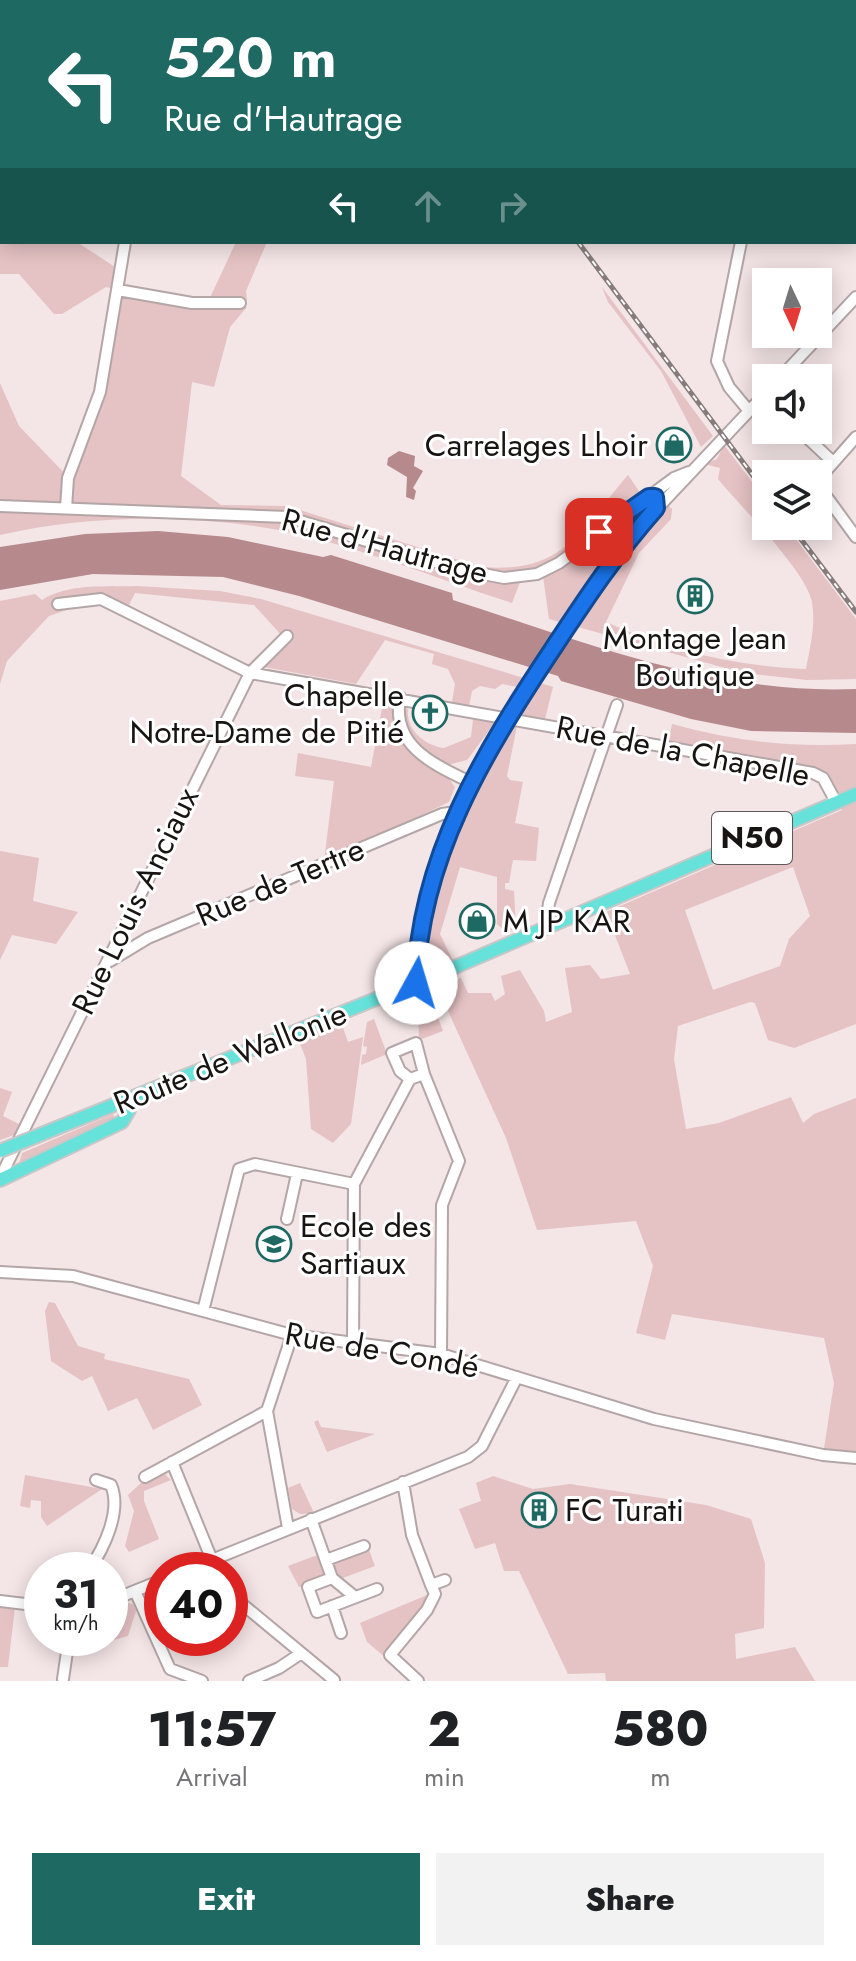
<!DOCTYPE html>
<html lang="en">
<head>
<meta charset="utf-8">
<style>
	body { margin:0; font-family:Jost,sans-serif; background:#f2f2f2; color:#202124; height:100vh; display:flex; flex-direction:column; font-size:30px; white-space:nowrap }
	* { box-sizing:border-box; margin:0 }
	p { font-size:26px; color:#757577 }
	.icon { flex:none; width:44px; height:44px; fill:none; stroke:currentColor; stroke-width:2; stroke-linecap:round; stroke-linejoin:round }
	.map { position:relative; height:1681px; overflow:hidden }
	.panel { display:flex; flex-direction:column; background:#fff; flex:1 }
	.panel>* { flex:none }
	.hud { position:absolute; left:0px; top:0px; width:856px; height:244px; box-shadow:0 4px 20px #0003; background:#1e6962; color:#fff; overflow:hidden }
	.needle { width:52px; rotate:176deg }
	.buttons { position:absolute; left:752px; top:268px; display:grid; gap:16px }
	.buttons a { display:grid; place-items:center; width:80px; height:80px; border-radius:0px; background:#fff; box-shadow:0 4px 20px #0003; font-size:40px }
	.speed { position:absolute; left:24px; top:1552px; display:flex; gap:16px; font-size:40px; font-weight:700; text-align:center }
	.speed>* { display:grid; place-content:center; width:104px; height:104px; border-radius:50%; background:#fff; box-shadow:0 4px 20px #0003; line-height:1 }
	.speed small { font-size:20px; font-weight:400 }
	.speed .limit { border:12px solid #d22; background:#fff; color:#111 }
	.pin { position:absolute; display:grid; place-items:center; width:68px; height:68px; color:#fff; margin:-34px; border-radius:16px; box-shadow:0 4px 12px #0006 }
	.me { position:absolute; width:88px; margin:-44px; rotate:6deg; stroke-linejoin:round; filter:drop-shadow(0 0 6px #0008) }
	.turn { display:flex; align-items:center; gap:28px; height:168px; padding:0 32px; font-size:36px }
	.turn .icon { width:104px; height:104px; stroke-width:2.5 }
	.turn b { display:block; font-size:56px; line-height:68px }
	.lanes { display:flex; align-items:center; height:76px; padding:0 32px; background:#0003; justify-content:center; gap:40px; direction:ltr }
	.lanes .off { opacity:.35 }
	.eta { display:flex; justify-content:space-evenly; align-items:center; height:136px; text-align:center }
	.eta b { font-size:48px; font-weight:800; line-height:56px }
	.button { display:flex; gap:16px; margin-top:auto; padding:16px 32px }
	.button a { flex:1; height:92px; border-radius:0px; background:#1e6962; color:#fff; font-size:32px; font-weight:800; line-height:92px; text-align:center }
	.button a+a { background:#f2f2f2; color:#202124 }
	.map>svg:first-child { display:block }
</style>
</head>
<body>
<div class="map">
<svg width="856" height="1681" viewBox="0 0 856 1681">
	<rect width="100%" height="100%" fill="#f4e5e6"/>
	<path fill="#e5c2c4" fill-rule="evenodd" d="M564,0H819L566,2Z
		M0,51L2,242H77L118,269L115,289L106,287L62,314H54L19,274H0Z
		M236,242H267L246,291L247,301L208,302Z
		M602,287L713,436L701,447L661,371L608,302Z
		M120,294L199,307H247L230,327L214,387L192,382L181,476L221,505L287,506L481,567C565,574 579,531 628,475L643,497L554,563L522,577L512,603C434,578 354,544 273,529C185,514 87,515 0,535V383L19,426L72,481L98,412Z
		M724,445L766,500V526H786L856,619V679L807,680L743,673L549,619L543,576L636,511L640,510L653,519L667,505L672,509L671,519L639,553L606,622C670,651 735,666 806,669C810,647 816,625 812,602C806,571 740,506 718,479L720,468L705,464L717,459Z
		M137,586L220,591L261,599L524,678L518,687L502,684L495,689L480,686L472,691L469,706L452,702L455,684L448,669L432,664L434,654L385,640L356,684L264,667L293,635L289,631L283,637L254,605L135,593L127,609L102,598L49,616L7,661L0,684V601L35,594L42,600C68,583 107,587 137,586Z
		M540,683L553,687L545,719L520,714Z
		M383,703L408,709C406,730 424,745 444,748L471,737L474,711L500,716L467,760L444,766L445,774L455,787L449,802L324,861L334,781L295,776L298,753L371,767Z
		M510,724L517,726L507,776L510,780L523,782L515,823L539,828L536,861L513,860L509,883H505V889L514,891L516,929L506,932L497,924V877L460,867L440,934L453,961L436,966L429,963L426,951L437,893L459,818Z
		M672,724C734,741 791,748 856,744V1024L794,1048L768,1040L755,1003L750,1002L678,1026L674,1059L686,1129L719,1123L791,1097L803,1123L814,1114L856,1098V1458L823,1455L834,1383L824,1338L672,1314L665,1340L636,1333L653,1266L636,1221L537,1230L506,1138L437,987L461,978L468,993H491L495,1001L505,994L501,976L520,970L544,1011L546,1022L572,1012L565,968L590,965L601,979L630,974L606,912L842,810L839,797L827,777L668,743ZM793,867L810,916L789,939L780,966L713,990L685,910Z
		M0,851L39,858L33,901L78,912L56,944L12,935L0,960Z
		M432,1001L443,1031L419,1040L418,1003Z
		M340,1019L348,1042L363,1037L351,1124L333,1143L311,1129L306,1059L297,1036Z
		M374,1019L387,1054L361,1065L362,1055L366,1054L367,1047L363,1046L367,1022Z
		M0,1088L12,1092L3,1116L19,1124L14,1135L0,1140Z
		M113,1114L116,1121L19,1164L22,1153Z
		M49,1302L55,1303L78,1346L105,1354L104,1359L189,1379L202,1405L153,1430L137,1398L108,1411L92,1376L82,1381L51,1361L45,1311Z
		M318,1420L321,1427L375,1434L327,1452L314,1422Z
		M163,1472L171,1480L144,1491V1501L159,1539L129,1552L125,1546L134,1511L128,1495L141,1483Z
		M25,1475L102,1489L47,1526L41,1517V1501L31,1500L30,1508L20,1506Z
		M493,1476L533,1489L570,1484L706,1505L751,1519L765,1563L764,1628L735,1634L736,1659L795,1647L815,1681H606L605,1673L568,1674L519,1571H504L495,1543L475,1549L459,1509L481,1501L476,1483Z
		M300,1483L314,1513L300,1514L292,1509L288,1488Z
		M368,1547L375,1566L340,1579L336,1577L331,1561Z
		M320,1554L326,1578L299,1587L288,1566Z
		M432,1593L426,1609L386,1658L367,1642L360,1623Z
		M122,1602L133,1604L136,1611L128,1636L110,1641L87,1638H110V1606Z
		M0,1605L15,1607L8,1667H0Z"/>
	<path fill="#b68a8d" d="M399,451L415,456L414,466L423,471L413,488L416,491L414,500L406,497L407,477L387,465L388,458Z
		M158,531L228,537L323,557L331,555L452,593L453,600C585,642 715,695 856,689V733L751,731L691,719L561,681L558,676L299,596L223,577L93,574L0,590V547L85,534Z"/>
	<g fill="none" stroke-linecap="round" stroke-linejoin="round">
		<g stroke="#b4a6a6" stroke-width="14">
			<path id="minor" d="M418,0L419,2
				M181,2L183,0
				M820,2L821,0
				M854,177L856,176
				M741,242L717,361L729,387L749,411
				M118,290L192,303H240
				M780,378L856,297
				M799,430L833,462
				M818,480L856,437
				M818,485L856,537
				M0,506L287,517L463,570L504,578L537,574L559,563L674,478L689,472
				M66,508L68,478L100,392L125,242
				M58,604L101,599L250,673L813,773L823,778L836,802
				M578,610L618,550L766,393
				M400,697C391,746 433,764 470,782
				M550,926L547,918L549,903L617,705
				M110,961L148,938L442,814L456,812
				M416,983C418,897 453,812 494,738
				M410,1079L424,1074L459,1161L442,1205L441,1354
				M410,1079L400,1071L392,1053L416,1043L424,1074
				M0,1178L250,673L287,636
				M287,1219L297,1174
				M0,1272L73,1276L292,1335L441,1354L654,1419L823,1455L856,1458
				M203,1311L239,1169L255,1164L354,1184
				M353,1344L354,1184L410,1079
				M172,1462L212,1560
				M145,1477L267,1411
				M403,1482L412,1535L431,1585L445,1580
				M311,1519L332,1578L308,1587L317,1612L377,1589
				M288,1528L267,1411L292,1335
				M326,1560L364,1546
				M89,1570C104,1548 122,1511 111,1485L96,1480
				M187,1570L468,1457L482,1446L517,1377
				M332,1578L355,1597
				M135,1591L170,1669L202,1681
				M230,1594L334,1680
				M0,1601L42,1606
				M110,1601L162,1580
				M332,1606L341,1633
				M63,1679L69,1638
				M249,1681L279,1668L300,1654
				M418,1681L390,1655L427,1610L435,1594L431,1585"/>
		</g>
		<g stroke="#c8c7c7" stroke-width="16">
			<path id="major" d="M37,1136L455,967L856,794
				M0,1180L122,1122L129,1110V1099"/>
		</g>
		<use href="#minor" stroke="#fff" stroke-width="10"/>
		<use href="#major" stroke="#66e2da" stroke-width="12"/>
		<g stroke="#867c7c" stroke-width="5">
			<path id="rail" d="M392,0L393,2
				M578,242L766,493
				M791,526L856,612"/>
		</g>
		<use href="#rail" stroke="#fff" stroke-width="2" stroke-dasharray="6" stroke-linecap="butt"/>
		<g stroke="#b4a6a6" stroke-width="14" stroke-linecap="butt">
			<path id="minor-bridge" d="M494,738L578,610"/>
		</g>
		<g stroke="#c8c7c7" stroke-width="16" stroke-linecap="butt">
			<path id="major-bridge" d="M0,1151L37,1136"/>
		</g>
		<use href="#minor-bridge" stroke="#fff" stroke-width="10"/>
		<use href="#major-bridge" stroke="#66e2da" stroke-width="12"/>
	</g>
	<g fill="none" stroke-linecap="round" stroke-linejoin="round">
		<g stroke="#114b97" stroke-width="20">
			<path id="route" d="M416,983C419,858 485,751 552,650C585,600 616,553 656,508L655,497H649L599,532"/>
		</g>
		<use href="#route" stroke="#1a73e8" stroke-width="14"/>
	</g>
	<defs>
		<g id="shop-ring" transform="scale(1.8)"><circle r="9.5" fill="#fff" stroke="#1e6962" stroke-width="1.5"/><path d="M-5-2.5h2.3a2.7 3.5 0 0 1 5.4 0H5L5.5 6h-11ZM-1.5-2.5h3a1.5 2.3 0 0 0-3 0Z" fill="#1e6962"/></g>
		<g id="building-ring" transform="scale(1.8)"><circle r="9.5" fill="#fff" stroke="#1e6962" stroke-width="1.5"/><path d="M-4-6H4V6H1V3H-1V6H-4ZM-2.5-4.3h1.7v1.8h-1.7ZM.8-4.3h1.7v1.8H.8ZM-2.5-1h1.7V.8h-1.7ZM.8-1h1.7V.8H.8Z" fill="#1e6962"/></g>
		<g id="church-ring" transform="scale(1.8)"><circle r="9.5" fill="#fff" stroke="#1e6962" stroke-width="1.5"/><path d="M-1.2-6h2.4v3.5h3.3v2.4h-3.3V6h-2.4V-.1h-3.3v-2.4h3.3Z" fill="#1e6962"/></g>
		<g id="school-ring" transform="scale(1.8)"><circle r="9.5" fill="#fff" stroke="#1e6962" stroke-width="1.5"/><path d="M0-5L7-2L0 1L-7-2ZM-4 1L0 2.5L4 1V4Q0 6-4 4Z" fill="#1e6962"/></g>
	</defs>
	<g fill-rule="evenodd">
		<use href="#shop-ring" x="674" y="445"/>
		<use href="#building-ring" x="695" y="596"/>
		<use href="#church-ring" x="430" y="713"/>
		<use href="#shop-ring" x="477" y="921"/>
		<use href="#school-ring" x="274" y="1244"/>
		<use href="#building-ring" x="539" y="1510"/>
	</g>
	<g text-anchor="middle" stroke-width="6" stroke-linejoin="round" paint-order="stroke">
		<rect fill="#fff" stroke="#5e5a5a" stroke-width="2" x="712" y="812" width="80" height="52" rx="6"/>
		<g font-size="30" font-weight="bold" fill="#191414">
			<text x="752" y="848">N50</text>
		</g>
		<g font-size="32" fill="#191414" stroke="#fff" text-anchor="start">
			<text x="648" y="456" text-anchor="end">Carrelages Lhoir</text>
			<text x="695" y="649" text-anchor="middle">Montage Jean<tspan x="695" dy="37">Boutique</tspan></text>
			<text x="404" y="706" text-anchor="end">Chapelle<tspan x="404" dy="37">Notre-Dame de Pitié</tspan></text>
			<text x="503" y="932">M JP KAR</text>
			<text x="300" y="1237">Ecole des<tspan x="300" dy="37">Sartiaux</tspan></text>
			<text x="565" y="1521">FC Turati</text>
		</g>
		<g font-size="32" fill="#191414" stroke="#fff">
			<text transform="translate(385 546) rotate(15)" y="11">Rue d'Hautrage</text>
			<text transform="translate(683 751) rotate(11)" y="11">Rue de la Chapelle</text>
			<text transform="translate(280 882) rotate(-23)" y="11">Rue de Tertre</text>
			<text transform="translate(135 901) rotate(-64)" y="11">Rue Louis Anciaux</text>
			<text transform="translate(230 1058) rotate(-22)" y="11">Route de Wallonie</text>
			<text transform="translate(382 1350) rotate(10)" y="11">Rue de Condé</text>
		</g>
	</g>
</svg>
<div class="buttons">
<a><svg class="needle" viewBox="-14 -14 28 28"><path d="M0-13l5 13h-10z" fill="#e53935"/><path d="M0 13l5-13h-10z" fill="#757577"/></svg></a>
<a><svg class="icon" aria-label="sound" viewBox="0 0 24 24"><path d="M4 9h4l5-4v14l-5-4H4zM17 9q2 3 0 6"/></svg></a>
<a><svg class="icon" aria-label="layers" viewBox="0 0 24 24"><path d="M12 4l9 5-9 5-9-5zM3 14l9 5 9-5"/></svg></a>
</div>
<div class="speed"><div>31<small>km/h</small></div><div class="limit">40</div></div>
<div class="pin" style="left:599px;top:532px;background:#d93025"><svg class="icon" aria-label="arrive" viewBox="0 0 24 24"><path d="M6 21V4h12l-3 4 3 4H6"/></svg></div>
<svg class="me" style="left:416px;top:983px" viewBox="-20 -20 40 40"><circle r="19" fill="#fff"/><path d="M0-13L10 11 0 6-10 11z" fill="#1a73e8"/></svg>
<div class="hud">
<div class="turn"><svg class="icon" aria-label="left" viewBox="0 0 24 24"><path d="M17 20v-9H6M10 6l-5 5 5 5"/></svg><div><b>520 m</b>Rue d'Hautrage</div></div>
<div class="lanes"><svg class="icon" aria-label="left" viewBox="0 0 24 24"><path d="M17 20v-9H6M10 6l-5 5 5 5"/></svg><svg class="icon off" aria-label="ahead" viewBox="0 0 24 24"><path d="M12 20V5M6 11l6-6 6 6"/></svg><svg class="icon off" aria-label="right" viewBox="0 0 24 24"><path d="M7 20v-9h11M14 6l5 5-5 5"/></svg></div>
</div>
</div>
<section class="panel">
<div class="eta">
<div><b>11:57</b><p>Arrival</p></div>
<div><b>2</b><p>min</p></div>
<div><b>580</b><p>m</p></div>
</div>
<div class="button"><a>Exit</a><a>Share</a></div>
</section>
</body>
</html>
